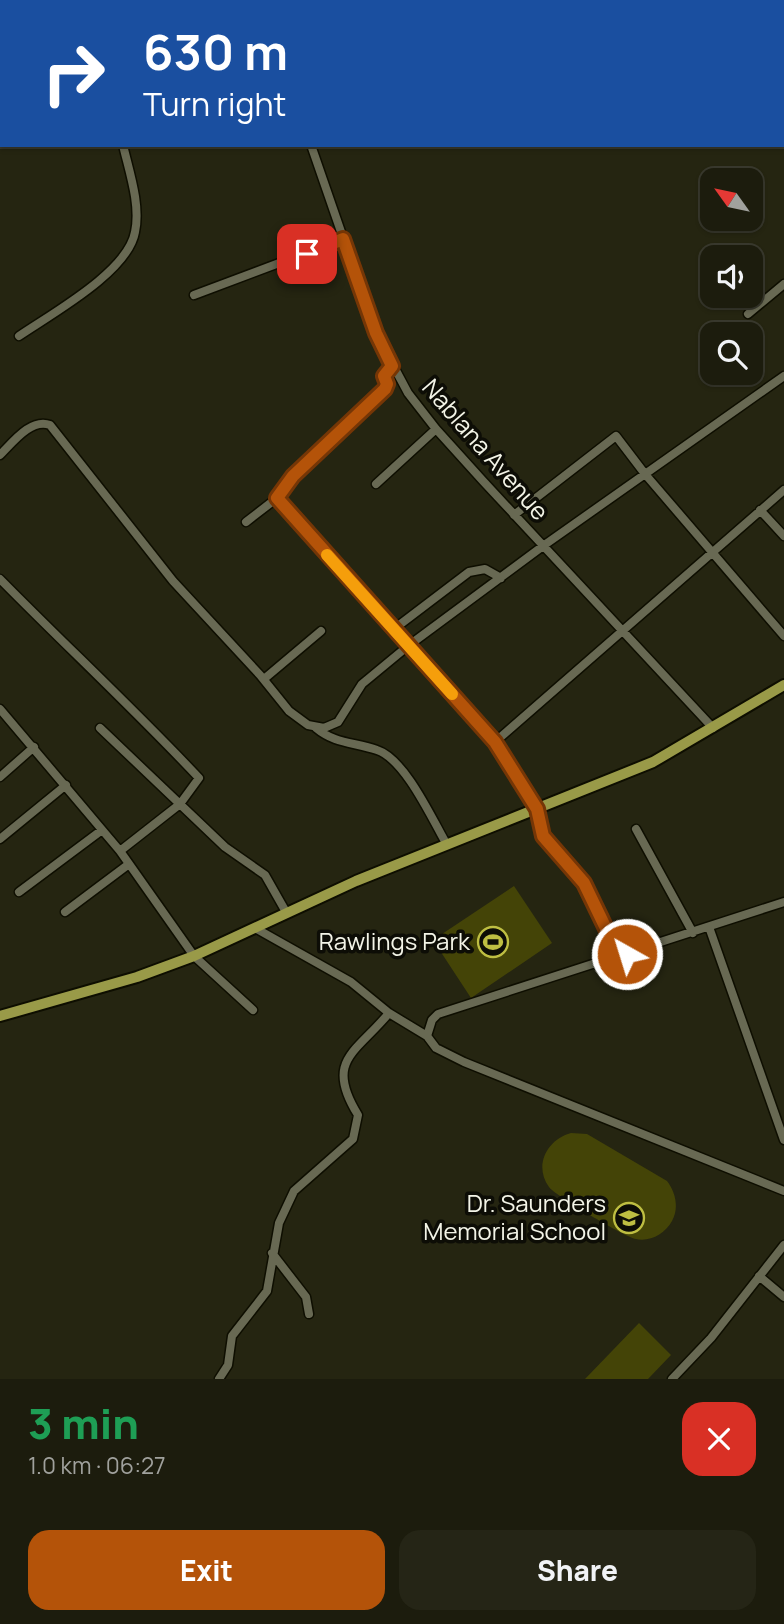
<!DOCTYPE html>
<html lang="en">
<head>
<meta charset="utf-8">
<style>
	body { margin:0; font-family:Manrope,sans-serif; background:#252516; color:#f1f3f6; height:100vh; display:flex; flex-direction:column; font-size:26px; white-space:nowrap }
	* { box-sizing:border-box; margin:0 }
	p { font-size:23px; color:#a0a19d }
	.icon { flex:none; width:38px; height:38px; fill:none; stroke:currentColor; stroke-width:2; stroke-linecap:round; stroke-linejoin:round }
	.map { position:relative; height:1379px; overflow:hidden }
	.panel { display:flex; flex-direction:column; background:#1c1c0d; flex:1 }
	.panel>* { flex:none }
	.guide { position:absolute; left:0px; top:0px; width:784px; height:147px; box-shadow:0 2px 5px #0004,0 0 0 2px #3a3a2e; background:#1a4fa0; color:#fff; overflow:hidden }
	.needle { width:46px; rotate:303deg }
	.buttons { position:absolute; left:700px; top:168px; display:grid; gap:14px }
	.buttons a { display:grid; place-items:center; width:63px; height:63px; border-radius:14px; background:#1c1c0d; box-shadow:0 2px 5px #0004,0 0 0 2px #3a3a2e; font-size:35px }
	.pin { position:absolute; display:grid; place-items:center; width:60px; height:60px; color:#fff; margin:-30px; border-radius:14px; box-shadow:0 4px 10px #0006 }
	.me { position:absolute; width:77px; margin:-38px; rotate:321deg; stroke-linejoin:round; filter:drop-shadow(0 0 5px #0008) }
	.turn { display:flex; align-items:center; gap:24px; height:147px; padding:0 28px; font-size:32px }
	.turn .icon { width:91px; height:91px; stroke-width:2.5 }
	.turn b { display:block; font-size:49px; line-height:60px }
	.round { display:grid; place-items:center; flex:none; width:74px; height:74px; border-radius:21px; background:#252516 }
	.head { display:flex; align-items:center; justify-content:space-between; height:119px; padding:0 28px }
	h1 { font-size:42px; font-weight:800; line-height:52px; color:#1e9e55 }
	.button { display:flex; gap:14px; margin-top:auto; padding:14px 28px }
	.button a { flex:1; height:80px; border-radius:21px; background:#b45309; color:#fff; font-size:28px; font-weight:800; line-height:80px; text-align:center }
	.button a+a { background:#252516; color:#f1f3f6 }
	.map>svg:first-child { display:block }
</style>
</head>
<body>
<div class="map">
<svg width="784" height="1379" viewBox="0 0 784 1379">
	<rect width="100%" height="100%" fill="#252511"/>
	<path fill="#444407" d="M514,886L552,943L471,998L433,940Z
		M571,1133L587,1134L667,1181C676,1193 679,1208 672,1221C665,1234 650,1242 636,1239C625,1237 554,1195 549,1187C533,1165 548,1139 571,1133Z
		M639,1323L671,1355L648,1379H585Z"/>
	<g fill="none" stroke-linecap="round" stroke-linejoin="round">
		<g stroke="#0e0e00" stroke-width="11">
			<path id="minor" d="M86,0V2
				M260,0L261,2
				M295,0V2
				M693,0L696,2
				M774,0L776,2
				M627,2L629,0
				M707,2L711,0
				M782,7L784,9
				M0,107L2,105
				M311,145L376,333L408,393L436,429L483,481L713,728
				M194,295L343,239
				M748,314L784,284
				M19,336C51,314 128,272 135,232C141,205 129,171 123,145
				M392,366L385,373V389L293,476L277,498L495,742L537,809L543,836L584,883L613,943L627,954
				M0,455C13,442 31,418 50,425L173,581L260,675L289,711L308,725L324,728L338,722L362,684L408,646L543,546L784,376
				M376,484L436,429
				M760,510L784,536
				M514,515L616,436L645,474L784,636
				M246,522L277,498
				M0,579C66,646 135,710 199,778L180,804L120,851
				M394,629L469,572L485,569L501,578
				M264,679L321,631
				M0,709L120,851L194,956L253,1010
				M100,728L225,847L265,875L286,912
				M316,728C335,744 354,742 377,750C405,759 432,819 447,845
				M495,742L784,490
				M0,777L34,747
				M636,829L693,933
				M0,839L66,785
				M19,892L102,830
				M65,912L129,864
				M709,927L784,1140
				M255,928L351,982L389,1013L427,1036L432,1020L438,1014L784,902
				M427,1036L436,1048L464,1062L784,1191
				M272,1253L306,1297L309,1314
				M759,1276L784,1297
				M219,1379L228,1365L232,1336L267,1291L279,1223L294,1191L353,1139L358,1115C324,1060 356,1053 389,1013
				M672,1379L711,1338L784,1245"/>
		</g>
		<g stroke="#0e0e00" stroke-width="14">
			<path id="major" d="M0,1016L137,977L194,956L356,881L653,762L784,685"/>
		</g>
		<use href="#minor" stroke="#686953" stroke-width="8"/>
		<use href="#major" stroke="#999a48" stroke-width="10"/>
	</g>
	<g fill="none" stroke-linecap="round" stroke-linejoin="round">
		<g stroke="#753606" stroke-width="18">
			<path id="route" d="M307,254L343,239L376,333L392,366L384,376L387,384L385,389L293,476L277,498L495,742L537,809L543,836L584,883L613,943L627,954"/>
		</g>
		<use href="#route" stroke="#b45309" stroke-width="12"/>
		<path stroke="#f59e0b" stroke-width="12" d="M327,555L452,694"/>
	</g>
	<defs>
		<g id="stadium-ring" transform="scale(1.575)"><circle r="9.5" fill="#0d0d06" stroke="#bebe42" stroke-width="1.5"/><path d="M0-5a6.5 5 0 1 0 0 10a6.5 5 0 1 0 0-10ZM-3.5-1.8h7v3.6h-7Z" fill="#bebe42"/></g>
		<g id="school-ring" transform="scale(1.575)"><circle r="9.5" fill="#0d0d06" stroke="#bebe42" stroke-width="1.5"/><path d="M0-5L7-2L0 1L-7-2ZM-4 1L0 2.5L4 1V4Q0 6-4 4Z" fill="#bebe42"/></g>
	</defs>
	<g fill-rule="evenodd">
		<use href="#stadium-ring" x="493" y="942"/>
		<use href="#school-ring" x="629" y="1218"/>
	</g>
	<g text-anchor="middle" stroke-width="7" stroke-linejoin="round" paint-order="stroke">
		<g font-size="24" fill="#f3f4e7" stroke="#0d0d06">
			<text transform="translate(485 450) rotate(49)" y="8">Nablana Avenue</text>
		</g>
		<g font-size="24" fill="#f3f4e7" stroke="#0d0d06" text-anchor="end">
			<text x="470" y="950">Rawlings Park</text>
			<text x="606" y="1212">Dr. Saunders<tspan x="606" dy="28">Memorial School</tspan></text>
		</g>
	</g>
</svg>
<div class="buttons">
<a><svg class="needle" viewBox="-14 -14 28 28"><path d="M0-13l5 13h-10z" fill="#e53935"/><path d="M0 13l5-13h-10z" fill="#a0a19d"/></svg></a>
<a><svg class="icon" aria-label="sound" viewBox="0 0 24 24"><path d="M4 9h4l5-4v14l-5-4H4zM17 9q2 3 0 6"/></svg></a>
<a><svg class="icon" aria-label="search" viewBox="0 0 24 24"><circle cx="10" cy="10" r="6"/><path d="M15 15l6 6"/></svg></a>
</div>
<div class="pin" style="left:307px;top:254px;background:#d93025"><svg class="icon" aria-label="arrive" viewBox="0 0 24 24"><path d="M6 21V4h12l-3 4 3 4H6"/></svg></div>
<svg class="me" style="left:627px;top:954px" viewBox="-20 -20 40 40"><circle r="17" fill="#b45309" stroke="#fff" stroke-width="3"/><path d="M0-11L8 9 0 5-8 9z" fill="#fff"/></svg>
<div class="guide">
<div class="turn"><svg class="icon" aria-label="right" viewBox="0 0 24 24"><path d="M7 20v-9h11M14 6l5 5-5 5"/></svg><div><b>630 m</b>Turn right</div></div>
</div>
</div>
<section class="panel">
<div class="head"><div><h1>3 min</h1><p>1.0 km · 06:27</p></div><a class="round" style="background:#d93025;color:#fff"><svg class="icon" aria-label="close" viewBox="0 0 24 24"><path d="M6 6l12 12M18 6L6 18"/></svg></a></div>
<div class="button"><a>Exit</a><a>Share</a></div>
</section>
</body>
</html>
